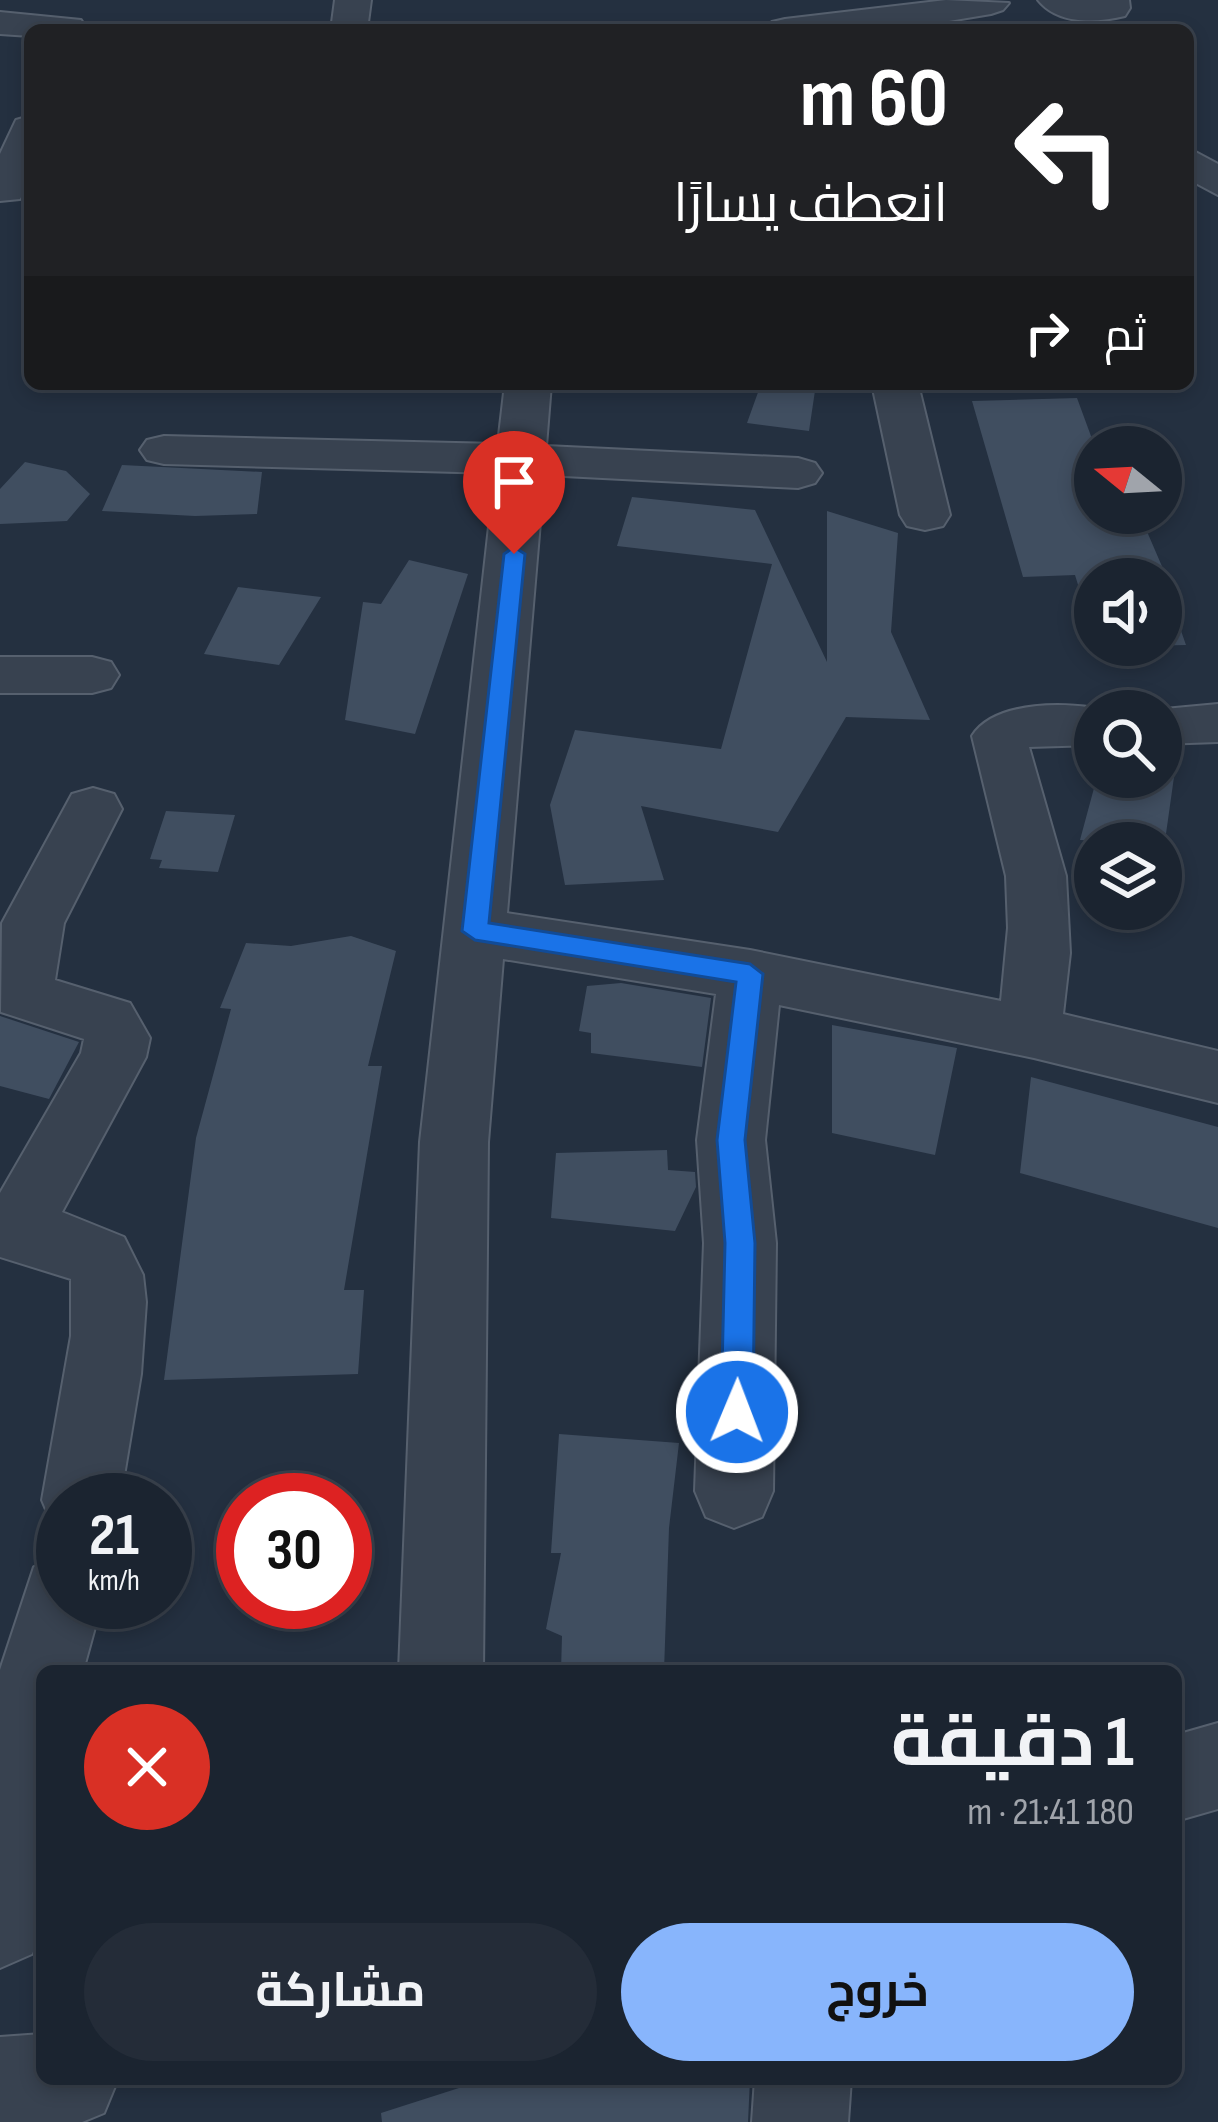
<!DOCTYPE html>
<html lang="ar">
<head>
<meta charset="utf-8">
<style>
	body { margin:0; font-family:"Sofia Sans Condensed",Cairo,sans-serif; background:#242c38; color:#f1f3f6; direction:rtl; height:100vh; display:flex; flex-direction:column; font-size:45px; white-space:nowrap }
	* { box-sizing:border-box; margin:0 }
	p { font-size:39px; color:#a0a4ab }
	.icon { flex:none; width:66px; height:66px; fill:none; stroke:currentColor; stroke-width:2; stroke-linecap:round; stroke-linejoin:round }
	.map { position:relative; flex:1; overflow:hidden; direction:ltr }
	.drawer { position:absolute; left:36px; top:1665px; width:1146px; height:420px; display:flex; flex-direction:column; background:#1b2430; border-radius:18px; box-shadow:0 6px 18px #0003,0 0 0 3px #39414c; direction:rtl }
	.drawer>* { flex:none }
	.guide { position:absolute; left:24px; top:24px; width:1170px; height:366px; border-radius:18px; box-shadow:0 6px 18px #0003,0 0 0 3px #39414c; direction:rtl; background:#202124; color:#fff; overflow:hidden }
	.needle { width:78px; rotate:288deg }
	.controls { position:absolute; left:1074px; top:426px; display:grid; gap:24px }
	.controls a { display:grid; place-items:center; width:108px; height:108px; border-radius:50%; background:#1b2430; box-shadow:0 6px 18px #0003,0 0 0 3px #39414c; font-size:60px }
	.speed { position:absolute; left:36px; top:1473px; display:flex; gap:24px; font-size:60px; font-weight:700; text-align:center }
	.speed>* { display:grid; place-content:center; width:156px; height:156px; border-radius:50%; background:#1b2430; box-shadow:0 6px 18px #0003,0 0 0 3px #39414c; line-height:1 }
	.speed small { font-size:30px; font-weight:400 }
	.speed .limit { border:18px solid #d22; background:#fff; color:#111 }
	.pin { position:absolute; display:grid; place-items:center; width:102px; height:102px; color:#fff; margin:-123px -51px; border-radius:50% 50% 50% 0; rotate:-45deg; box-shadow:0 0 12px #0007 }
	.pin .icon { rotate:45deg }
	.me { position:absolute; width:132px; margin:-66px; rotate:1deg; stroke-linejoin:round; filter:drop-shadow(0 0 9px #0008) }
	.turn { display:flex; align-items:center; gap:42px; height:252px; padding:0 48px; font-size:54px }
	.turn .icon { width:156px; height:156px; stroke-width:2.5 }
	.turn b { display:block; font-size:84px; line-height:102px }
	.then { display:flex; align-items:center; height:114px; padding:0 48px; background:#0003; gap:24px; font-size:45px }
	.round { display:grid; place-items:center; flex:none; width:126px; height:126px; border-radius:63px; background:#242c38 }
	.headline { display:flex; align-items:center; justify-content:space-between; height:204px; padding:0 48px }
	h1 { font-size:72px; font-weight:700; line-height:90px }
	.action { display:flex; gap:24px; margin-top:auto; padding:24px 48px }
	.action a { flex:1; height:138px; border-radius:72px; background:#88b5fc; color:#111; font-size:48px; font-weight:700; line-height:138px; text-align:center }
	.action a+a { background:#242c38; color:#f1f3f6 }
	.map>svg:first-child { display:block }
</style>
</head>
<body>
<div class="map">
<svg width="1218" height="2122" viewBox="0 0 1218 2122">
	<rect width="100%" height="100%" fill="#243040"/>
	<path fill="#404e60" d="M761,384H816L809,431L747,423Z
		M1077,398L1095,447V513H1139L1164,571H1160L1186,645L1097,647L1161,645V579H1095V640L1075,575L1023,577L972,401Z
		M25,462L66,471L90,494L67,521L0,524V489Z
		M122,465L262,472L257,514L195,516L102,511Z
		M632,497L755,510L827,662V511L898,533L891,632L930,720L846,717L778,832L641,806L664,880L565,885L550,805L575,730L721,749L772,564L617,546Z
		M409,560L468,574L415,734L345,720L363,602L381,604Z
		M238,587L321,597L279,665L204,654Z
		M1097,777H1174L1162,862L1161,843L1080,840Z
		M166,811L235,815L218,872L159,868L162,860L150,859Z
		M351,936L396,951L368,1066H382L344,1290H364L358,1374L164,1380L196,1138L231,1009L220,1008L246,943L291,946Z
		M621,983L711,998L702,1067L591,1053V1033L579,1031L587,986Z
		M0,1016L79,1042L49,1099L0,1086Z
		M832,1025L957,1048L935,1155L832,1133Z
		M1031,1077L1218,1127V1228L1020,1173Z
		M667,1150L668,1170L695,1172L696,1187L675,1231L551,1218L556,1153Z
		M559,1434L679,1443L669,1528L664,1671H561L562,1636L546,1629L561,1553H551Z
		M487,2079H750L748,2122H382L381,2113Z"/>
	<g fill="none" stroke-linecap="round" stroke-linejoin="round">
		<g stroke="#56606e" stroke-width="4">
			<path id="minor" d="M335,0H371L367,30H331Z
				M946,0L1009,3L1003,10L991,14L895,30H767L772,22L785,19Z
				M1038,0H1129L1130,8L1125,16C1096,23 1058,25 1038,0Z
				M0,12L81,20L86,28L30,30V36L0,34Z
				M30,116V180L20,199L0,201V154L16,120Z
				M1188,148L1218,164V195L1188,179Z
				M505,384H551L546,446L798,458L815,463L822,473L815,483L798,488L544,475L507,913L750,950L1001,1001L1008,928L1006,876L972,736C994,700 1071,701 1109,711H1095V745L1029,747L1066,876L1070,953L1063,1014L1218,1051V1103L1034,1058L779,1005L765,1140L776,1243L773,1491L762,1517L734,1528L706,1517L695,1491L704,1243L697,1140L716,994L503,959L488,1142L483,1671H399L420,1142L495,473L164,464L147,460L140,450L147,440L164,436L498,444Z
				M872,384H918L950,515L943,526L925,530L907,526L900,515Z
				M0,657H92L111,662L119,675L111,688L92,693H0Z
				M1218,704V742L1161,744V711H1143Z
				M93,788L114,794L122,809L64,923L55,980L130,1003L150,1038L146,1057L62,1212L124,1237L143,1275L146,1302L141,1374L120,1500H63V1530L53,1526L42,1500L71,1336V1279L0,1257V1193L81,1053L84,1039L1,1012L2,923L72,794Z
				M63,1555V1602H102L83,1671H42V1930L32,1954L0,1968V1670L34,1567Z
				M1218,1723V1809L1176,1821V1735Z
				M42,2034V2079H118L104,2113L82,2122H0V2037Z
				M755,2079H851L848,2122H752Z"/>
		</g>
		<use href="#minor" fill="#384250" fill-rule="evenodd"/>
	</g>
	<path fill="#1a73e8" stroke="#114b97" stroke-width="3" d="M514,547L525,554L489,923L750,964L763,974L745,1140L755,1243L753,1412L748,1422L737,1426L726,1422L721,1412L725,1243L717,1140L736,982L475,940L462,931L504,554Z"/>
</svg>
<div class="controls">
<a><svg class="needle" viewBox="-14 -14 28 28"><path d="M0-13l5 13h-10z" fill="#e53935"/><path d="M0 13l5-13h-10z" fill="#a0a4ab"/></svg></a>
<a><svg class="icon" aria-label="sound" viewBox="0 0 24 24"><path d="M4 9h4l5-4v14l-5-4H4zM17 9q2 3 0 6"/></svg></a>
<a><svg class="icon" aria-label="search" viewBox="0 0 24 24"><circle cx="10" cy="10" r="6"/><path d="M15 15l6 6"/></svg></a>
<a><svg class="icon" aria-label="layers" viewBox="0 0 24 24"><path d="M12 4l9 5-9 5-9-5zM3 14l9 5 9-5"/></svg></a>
</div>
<div class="speed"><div>21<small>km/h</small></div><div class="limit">30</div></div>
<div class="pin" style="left:514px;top:554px;background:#d93025"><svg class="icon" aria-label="arrive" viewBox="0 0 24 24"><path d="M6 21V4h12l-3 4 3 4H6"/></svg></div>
<svg class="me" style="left:737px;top:1412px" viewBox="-20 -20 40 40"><circle r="17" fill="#1a73e8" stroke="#fff" stroke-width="3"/><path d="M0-11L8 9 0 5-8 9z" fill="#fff"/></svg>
<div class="guide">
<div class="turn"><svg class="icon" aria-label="left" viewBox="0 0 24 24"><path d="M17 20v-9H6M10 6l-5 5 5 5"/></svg><div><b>60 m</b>انعطف يسارًا</div></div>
<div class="then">ثم<svg class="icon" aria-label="right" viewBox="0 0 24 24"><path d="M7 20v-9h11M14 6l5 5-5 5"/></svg></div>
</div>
<section class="drawer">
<div class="headline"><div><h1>1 دقيقة</h1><p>180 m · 21:41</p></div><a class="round" style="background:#d93025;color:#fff"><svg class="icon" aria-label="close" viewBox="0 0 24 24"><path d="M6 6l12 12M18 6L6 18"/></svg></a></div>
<div class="action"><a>خروج</a><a>مشاركة</a></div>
</section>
</div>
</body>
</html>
